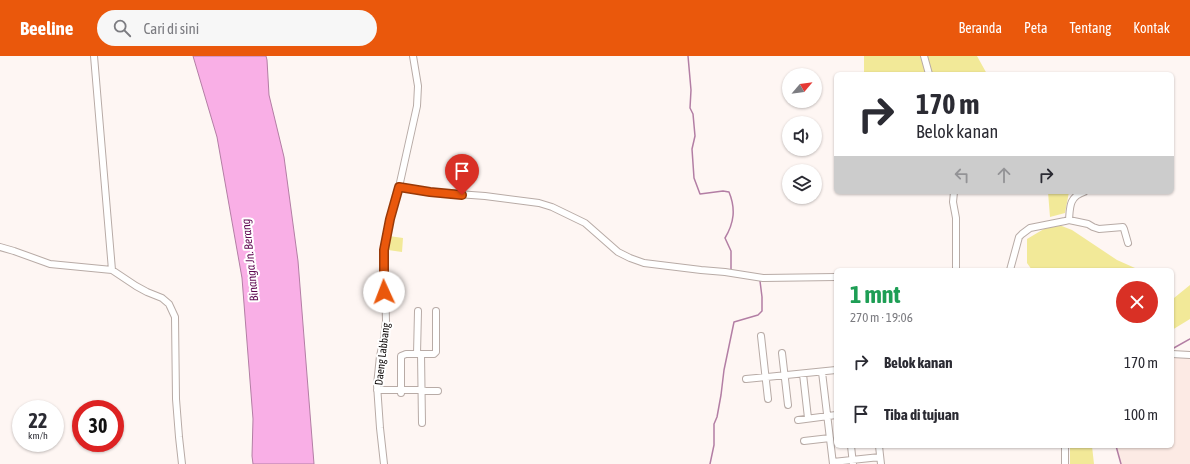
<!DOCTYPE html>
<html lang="id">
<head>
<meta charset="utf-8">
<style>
	body { margin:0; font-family:"Asap Condensed",sans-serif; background:#f7f7f7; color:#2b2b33; height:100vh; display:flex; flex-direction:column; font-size:15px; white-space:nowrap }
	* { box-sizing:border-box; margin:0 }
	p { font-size:13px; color:#7c7c81 }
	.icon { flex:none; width:22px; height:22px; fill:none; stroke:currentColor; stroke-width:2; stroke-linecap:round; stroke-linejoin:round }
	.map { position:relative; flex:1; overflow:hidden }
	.drawer { position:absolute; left:834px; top:212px; width:340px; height:180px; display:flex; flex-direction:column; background:#fff; border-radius:6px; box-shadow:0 1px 3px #0004 }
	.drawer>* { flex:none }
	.top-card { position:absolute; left:834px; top:16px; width:340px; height:122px; border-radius:6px; box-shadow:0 1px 3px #0004; background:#fff; color:#2b2b33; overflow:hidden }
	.needle { width:26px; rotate:61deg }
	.fabs { position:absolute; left:782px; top:12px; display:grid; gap:8px }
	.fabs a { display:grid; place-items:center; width:40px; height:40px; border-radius:50%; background:#fff; box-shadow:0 1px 3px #0004; font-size:20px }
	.speed { position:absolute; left:12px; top:344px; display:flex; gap:8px; font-size:20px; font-weight:700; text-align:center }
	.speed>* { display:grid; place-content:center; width:52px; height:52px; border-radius:50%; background:#fff; box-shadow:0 1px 3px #0004; line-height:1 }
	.speed small { font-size:10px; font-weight:400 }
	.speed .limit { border:6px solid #d22; background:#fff; color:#111 }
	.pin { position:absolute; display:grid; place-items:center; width:34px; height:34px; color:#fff; margin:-41px -17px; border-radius:50% 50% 50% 0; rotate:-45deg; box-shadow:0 0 4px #0007 }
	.pin .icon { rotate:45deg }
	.me { position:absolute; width:44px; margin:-22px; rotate:358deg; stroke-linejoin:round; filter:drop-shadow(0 0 3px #0008) }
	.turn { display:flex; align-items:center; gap:14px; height:84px; padding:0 16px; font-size:18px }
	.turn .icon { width:52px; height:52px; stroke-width:2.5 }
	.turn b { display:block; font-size:28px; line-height:34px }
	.lanes { display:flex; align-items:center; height:38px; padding:0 16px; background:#0003; justify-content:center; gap:20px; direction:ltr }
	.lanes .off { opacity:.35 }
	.round { display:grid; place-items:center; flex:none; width:42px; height:42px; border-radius:21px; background:#f7f7f7 }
	.headline { display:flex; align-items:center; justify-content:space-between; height:68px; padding:0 16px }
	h1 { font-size:24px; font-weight:700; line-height:30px; color:#1e9e55 }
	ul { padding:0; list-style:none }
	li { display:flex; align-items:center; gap:12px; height:52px; padding:0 16px }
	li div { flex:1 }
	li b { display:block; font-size:15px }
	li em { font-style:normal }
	header { display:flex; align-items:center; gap:24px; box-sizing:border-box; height:56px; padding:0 20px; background:#ea580c; color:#fff }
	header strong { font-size:19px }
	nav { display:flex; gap:22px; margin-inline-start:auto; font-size:14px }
	.search { width:280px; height:36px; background:#f7f7f7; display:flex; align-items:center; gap:10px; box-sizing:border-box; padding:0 14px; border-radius:22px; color:#7c7c81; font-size:15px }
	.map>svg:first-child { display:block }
</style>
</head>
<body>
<header>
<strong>Beeline</strong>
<div class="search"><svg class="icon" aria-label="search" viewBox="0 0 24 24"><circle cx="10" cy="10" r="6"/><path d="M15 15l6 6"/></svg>Cari di sini</div>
<nav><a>Beranda</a><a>Peta</a><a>Tentang</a><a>Kontak</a></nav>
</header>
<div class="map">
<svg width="1190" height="408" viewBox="0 0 1190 408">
	<rect width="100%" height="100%" fill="#fef6f3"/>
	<path fill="#fceae4" d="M1172,300H1190V408H1121L1116,390H1172Z"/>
	<path fill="#f2e998" d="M864,0H977L987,18H864Z
		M1048,136H1069L1065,157L1050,161Z
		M1054,167L1072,174L1117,204L1135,212L1136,214H1032L1027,207V183Z
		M389,180L403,182L402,196L388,194Z
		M1190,229V263L1172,274V241L1174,242Z
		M1070,390H1092L1094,408H1070Z"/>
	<path fill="#f9afe6" stroke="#b37ea4" d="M193,0H266L267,4L269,39L284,101L298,205L314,408H253L252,400L253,363L242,222L217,81Z"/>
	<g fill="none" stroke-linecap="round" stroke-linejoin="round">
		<path stroke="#b37ea4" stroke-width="1.5" d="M688,0L691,34L690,52L693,58L695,80L692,93L694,122L700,138L723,135L729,136C736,153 734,167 725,182L731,195V215
			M1172,293L1190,283
			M1116,390L1121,408
			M710,408L714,389V368L717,361L721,339L724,314L734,266L758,259L762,255V241L760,225"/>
		<g stroke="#b8aba6" stroke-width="8">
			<path id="minor" d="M94,0L112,214
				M924,0L929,18
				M399,131L430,136L485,140L539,147L552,151L585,167L618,196L630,202L644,207L701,214L725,216L763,222L836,221
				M954,136L953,146L956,162V214
				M1069,164C1070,151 1069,141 1084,136
				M0,191L14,195L50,208L112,214L136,230L147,236L162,242L169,248L175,261L176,343L179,381L182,408
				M1010,214L1019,181L1022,178L1030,172L1065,165L1069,164L1088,168L1093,171L1099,173L1123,171L1124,173L1128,187
				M761,280L768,343
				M782,297L788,349
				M417,298L418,255
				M421,298L422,367
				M1172,298L1190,299
				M822,316L833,408
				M803,318L808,362
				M746,323L836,314
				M377,334H421L426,335H438
				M401,337V300L406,298H434L436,296V255
				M798,364L836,359
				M804,385L830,382
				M851,390L853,408
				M879,390L881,408
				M1065,390V408
				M833,406L880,401
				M384,408L380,372L377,329L380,300L384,282L386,265L384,194L390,163L399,131L417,50L418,30L413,0"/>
		</g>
		<use href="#minor" stroke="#fff" stroke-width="6"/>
	</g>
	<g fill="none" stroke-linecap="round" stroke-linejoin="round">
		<g stroke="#983908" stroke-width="10">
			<path id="route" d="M384,236V194L390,163L399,131L430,136L462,139"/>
		</g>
		<use href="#route" stroke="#ea580c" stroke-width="7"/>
	</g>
	<g text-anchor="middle" stroke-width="4" stroke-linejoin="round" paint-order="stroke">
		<g font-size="11" fill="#0f0a09" stroke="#fff">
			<text transform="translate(382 298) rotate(-83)" y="4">Daeng Labbang</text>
		</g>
		<g font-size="12" font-style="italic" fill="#5f0851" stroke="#fff">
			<text transform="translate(250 204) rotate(-96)" y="4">Binanga Jn. Berang</text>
		</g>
	</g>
</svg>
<div class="fabs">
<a><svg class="needle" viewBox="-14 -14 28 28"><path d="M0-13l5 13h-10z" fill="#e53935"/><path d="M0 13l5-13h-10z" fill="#7c7c81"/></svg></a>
<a><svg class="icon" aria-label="sound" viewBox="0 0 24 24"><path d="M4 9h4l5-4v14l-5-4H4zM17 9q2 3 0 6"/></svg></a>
<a><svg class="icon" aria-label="layers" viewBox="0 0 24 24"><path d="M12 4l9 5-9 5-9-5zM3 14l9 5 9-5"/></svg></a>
</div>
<div class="speed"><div>22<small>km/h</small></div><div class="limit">30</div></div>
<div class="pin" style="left:462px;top:139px;background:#d93025"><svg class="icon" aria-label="arrive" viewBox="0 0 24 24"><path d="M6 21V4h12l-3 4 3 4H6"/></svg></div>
<svg class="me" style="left:384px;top:236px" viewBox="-20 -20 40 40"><circle r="19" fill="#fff"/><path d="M0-13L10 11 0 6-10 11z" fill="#ea580c"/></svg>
<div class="top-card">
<div class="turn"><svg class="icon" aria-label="right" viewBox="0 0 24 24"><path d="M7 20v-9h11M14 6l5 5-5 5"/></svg><div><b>170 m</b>Belok kanan</div></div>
<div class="lanes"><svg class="icon off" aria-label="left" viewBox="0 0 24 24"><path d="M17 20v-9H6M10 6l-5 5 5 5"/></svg><svg class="icon off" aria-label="ahead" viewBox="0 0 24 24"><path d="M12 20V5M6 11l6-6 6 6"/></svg><svg class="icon" aria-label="right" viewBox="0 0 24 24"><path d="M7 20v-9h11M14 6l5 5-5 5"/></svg></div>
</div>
<section class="drawer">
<div class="headline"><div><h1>1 mnt</h1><p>270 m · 19:06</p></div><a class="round" style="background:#d93025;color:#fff"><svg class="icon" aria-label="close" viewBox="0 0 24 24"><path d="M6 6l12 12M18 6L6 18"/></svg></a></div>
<ul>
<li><svg class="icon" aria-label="right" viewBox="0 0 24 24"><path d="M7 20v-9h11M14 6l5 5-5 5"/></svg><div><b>Belok kanan</b></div><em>170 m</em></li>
<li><svg class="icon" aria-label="arrive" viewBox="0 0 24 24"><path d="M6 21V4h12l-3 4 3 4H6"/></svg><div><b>Tiba di tujuan</b></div><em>100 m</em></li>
</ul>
</section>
</div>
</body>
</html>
